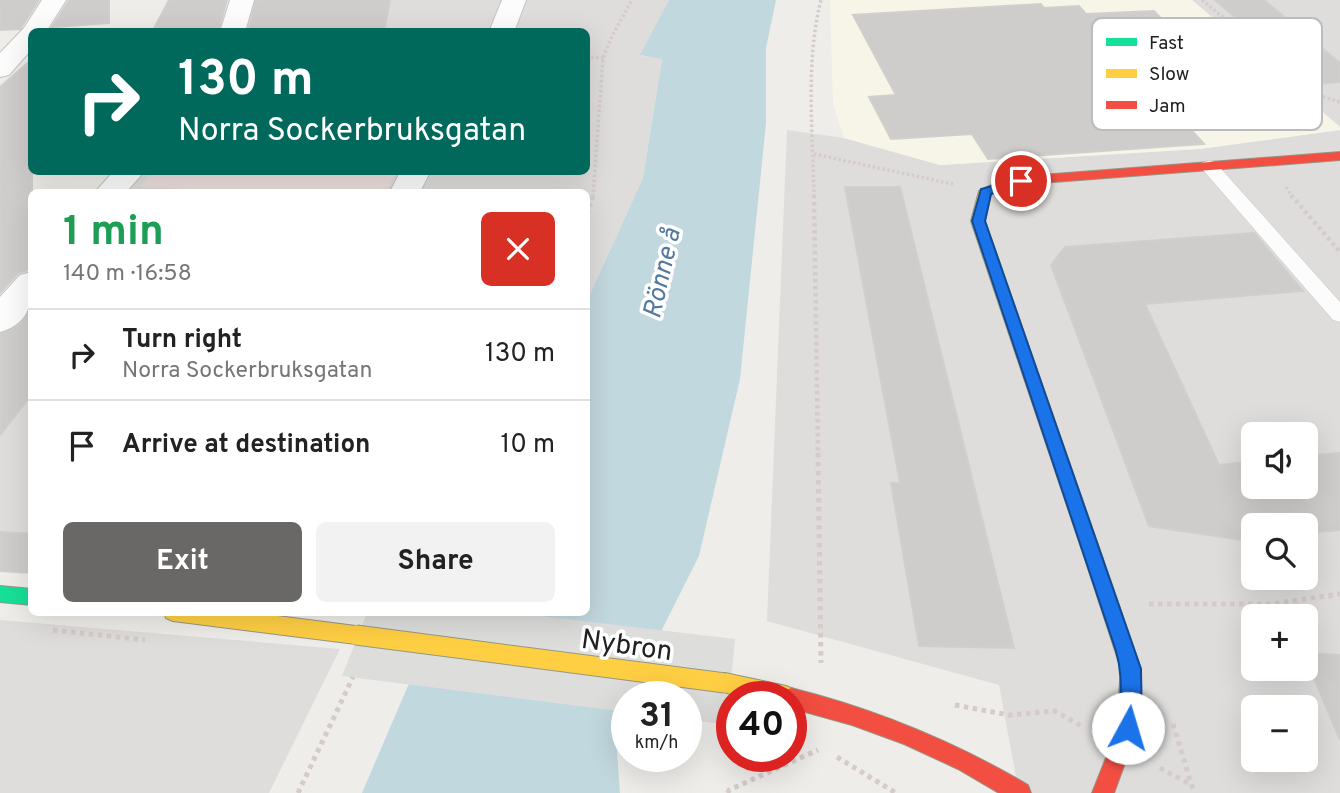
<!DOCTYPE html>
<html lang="en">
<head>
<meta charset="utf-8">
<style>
	body { margin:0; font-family:Overpass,sans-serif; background:#f2f2f2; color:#222; height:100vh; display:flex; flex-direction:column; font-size:26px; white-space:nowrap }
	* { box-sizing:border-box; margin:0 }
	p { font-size:23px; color:#767676 }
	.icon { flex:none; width:38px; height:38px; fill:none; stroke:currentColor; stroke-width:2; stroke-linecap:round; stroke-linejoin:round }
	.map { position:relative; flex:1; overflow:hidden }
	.panel { position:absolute; left:28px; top:189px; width:562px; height:427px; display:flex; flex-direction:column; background:#fff; border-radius:10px; box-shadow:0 7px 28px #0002 }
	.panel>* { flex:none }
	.guide { position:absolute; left:28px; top:28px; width:562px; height:147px; border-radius:10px; box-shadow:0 7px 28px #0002; background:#00695c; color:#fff; overflow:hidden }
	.controls { position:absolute; left:1241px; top:422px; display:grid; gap:14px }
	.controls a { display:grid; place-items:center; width:77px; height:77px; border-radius:10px; background:#fff; box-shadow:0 7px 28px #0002; font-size:35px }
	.speed { position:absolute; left:611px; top:681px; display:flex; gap:14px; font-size:35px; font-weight:700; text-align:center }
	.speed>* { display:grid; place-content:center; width:91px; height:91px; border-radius:50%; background:#fff; box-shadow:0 7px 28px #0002; line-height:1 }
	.speed small { font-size:18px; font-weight:400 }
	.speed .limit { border:10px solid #d22; background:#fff; color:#111 }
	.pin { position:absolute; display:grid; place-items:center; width:60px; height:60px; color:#fff; margin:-30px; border:4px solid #fff; border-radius:50%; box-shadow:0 2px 7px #0007 }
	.me { position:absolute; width:77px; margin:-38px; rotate:6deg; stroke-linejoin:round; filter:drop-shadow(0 0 5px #0008) }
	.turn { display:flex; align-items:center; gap:24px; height:147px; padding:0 35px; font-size:32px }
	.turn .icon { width:91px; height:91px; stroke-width:2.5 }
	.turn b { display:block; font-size:49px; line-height:60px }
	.round { display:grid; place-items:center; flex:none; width:74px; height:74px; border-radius:10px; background:#f2f2f2 }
	.summary { display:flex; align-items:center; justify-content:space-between; height:119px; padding:0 35px }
	h1 { font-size:42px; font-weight:700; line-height:52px; color:#1e9e55 }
	.cta { display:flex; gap:14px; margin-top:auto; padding:14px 35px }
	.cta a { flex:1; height:80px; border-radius:10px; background:#696867; color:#fff; font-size:28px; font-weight:700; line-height:80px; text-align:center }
	.cta a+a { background:#f2f2f2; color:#222 }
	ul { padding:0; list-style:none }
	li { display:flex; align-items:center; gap:21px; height:91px; padding:0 35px; border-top:2px solid #e0e0e0 }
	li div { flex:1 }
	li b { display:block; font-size:26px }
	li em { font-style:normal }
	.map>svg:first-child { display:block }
</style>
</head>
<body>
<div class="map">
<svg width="1340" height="793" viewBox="0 0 1340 793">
	<rect width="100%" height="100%" fill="#eeedea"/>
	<path fill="#dedddb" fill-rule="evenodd" d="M249,0H669L641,56L662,58L643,178L586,303V192H118L136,172H586V32L239,31Z
		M1192,0H1340V127Z
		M787,130L844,138L940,165L1199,149L1340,130V793H1019L999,685L767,621ZM1253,434H1306V486H1253ZM1253,525H1306V578H1253ZM1253,616H1306V668H1253ZM1253,707H1306V760H1253Z
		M31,296V553L0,549V334Z
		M0,620L340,649L269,793H0Z"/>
	<path fill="#ebdfdd" d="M152,172H396L386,192H244L140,187Z"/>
	<path fill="#f6f5e7" d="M830,0H1192L1340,127V130L1199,149L940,165L844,138L833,104Z"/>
	<path fill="#c1d8de" d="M669,0H776L766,48V123L740,379L699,556L615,723L620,793H362L407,688L449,613L586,612V303L643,178L662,59L640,55Z"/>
	<path fill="#dddddc" d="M367,613H515L735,639L727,725L686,719V696H626V712L342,676Z"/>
	<path fill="#cfcdcb" stroke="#d1cfcc" stroke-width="2" d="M0,0H39L20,29L0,30Z
		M69,0H109V23L52,27Z
		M169,0H227L218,32H152Z
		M256,0H390L384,32H248Z
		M1215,0H1264L1340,63V82L1313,84Z
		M1041,4L1044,8L1079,6L1086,14L1154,11L1189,48L1120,51L1204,144L988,159L972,134L891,139L869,97L896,95L853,15Z
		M32,59V269L18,273L0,293V87Z
		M845,187H900L1014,648L919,646L891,483H900Z
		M1254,233L1303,291L1145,304L1219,465L1253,461V486H1306V456L1340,453V530L1306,533V525H1253V539L1242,540L1149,526L1051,265L1065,247Z
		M32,306V394L0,435V334L20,325Z
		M0,532L32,534V573L0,571Z
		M1306,653L1340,655V740L1306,659Z"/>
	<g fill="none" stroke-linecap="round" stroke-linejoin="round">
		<g stroke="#c4c4c2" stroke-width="1">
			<path id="lane" d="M1209,161L1215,162L1340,302V322L1333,320L1203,170L1200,166L1203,162Z"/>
		</g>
		<g stroke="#c4c4c2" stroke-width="2">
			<path id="street" d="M42,0H66L46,32H32V49L9,75L0,77V53L24,28Z
				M230,0H254L245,32H220Z
				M502,0H526L514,32H489Z
				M113,172H144L126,192H95Z
				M400,172H430L420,192H390Z
				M32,272C32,300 32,323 0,332V297L20,275Z"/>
		</g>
		<g stroke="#959784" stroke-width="2">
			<path id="fast" d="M0,586L32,589V605L0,602Z"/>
		</g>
		<g stroke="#959784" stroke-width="2">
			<path id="slow" d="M994,184L1000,188L991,193L985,221L1103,559L1100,565L1094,567L1088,565L1085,559L971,221L979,191Z
				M164,612H246L356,626L363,629L366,635L363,641L356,644L173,621L166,618Z
				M725,673L786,686L793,689L796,696L791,704V696C766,696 741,699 718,690L715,683L718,676Z"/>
		</g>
		<g stroke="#959784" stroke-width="2">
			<path id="jam" d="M1340,152V160L1041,183L994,192L988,188L994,184L1041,175Z
				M1094,551L1100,553L1103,559L1141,669L1136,733L1114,793H1092L1116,733L1121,669L1085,559L1088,553Z
				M791,688C875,709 953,741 1028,785L1031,793H999L958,769L904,744L852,725L791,708V696H781L784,691Z"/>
		</g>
		<path stroke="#d6cbc9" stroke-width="3.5" stroke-dasharray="2.5 2.5" stroke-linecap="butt" d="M1202,0L1318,95L1340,102
			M586,57L603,58
			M814,154L953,184
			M1286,187L1292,197
			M593,197L603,58L612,36L632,0
			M814,197C813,132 805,63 821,0"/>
		<path stroke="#d6cbc9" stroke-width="4.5" stroke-dasharray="3.5 3.5" stroke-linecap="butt" d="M814,195L818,455
			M1291,195L1340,252
			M586,220L593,195"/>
		<path stroke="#d6cbc9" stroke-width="5" stroke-dasharray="4.5 4.5" stroke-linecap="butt" d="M818,453L821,663
			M1149,604H1271L1340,594
			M53,630L145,640
			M955,705L1009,715L1055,711L1081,726
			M1173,724L1194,793
			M837,757L896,793
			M1160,768L1192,785
			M298,793L353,677
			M728,793L729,790L818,750"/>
		<use href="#lane" fill="#fcfcfc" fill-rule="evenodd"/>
		<use href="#street" fill="#fcfcfc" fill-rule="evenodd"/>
		<use href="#fast" fill="#16e098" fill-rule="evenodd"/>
		<use href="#slow" fill="#ffcf43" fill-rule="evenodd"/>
		<use href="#jam" fill="#f24e42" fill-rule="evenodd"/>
		<g stroke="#959784" stroke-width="21" stroke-linecap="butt">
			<path id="slow-bridge" d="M356,635L725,683"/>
		</g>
		<use href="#slow-bridge" stroke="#ffcf43" stroke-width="19"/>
	</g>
	<path fill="#1a73e8" stroke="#114b97" stroke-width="2" d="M1021,178L1026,179V184L991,194L985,221L1141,669C1141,691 1144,714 1135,735L1128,738L1120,735C1116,724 1121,713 1121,702C1121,684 1121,668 1116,651L972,221L981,189Z"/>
	<g text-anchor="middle" stroke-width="7" stroke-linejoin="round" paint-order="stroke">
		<g font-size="26" font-style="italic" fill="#5379a0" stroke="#fff">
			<text transform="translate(661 273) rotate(-77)" y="9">Rönne å</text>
		</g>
		<g font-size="28" fill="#212121" stroke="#fff">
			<text transform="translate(627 644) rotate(8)" y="10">Nybron</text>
		</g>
	</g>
	<rect x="1092" y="18" width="230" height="112" rx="10" fill="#fff" stroke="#bcbcbc" stroke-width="2"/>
	<rect x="1106" y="38" width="31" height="8" fill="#16e098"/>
	<rect x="1106" y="69" width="31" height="9" fill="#ffcf43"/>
	<rect x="1106" y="101" width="31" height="8" fill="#f24e42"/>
	<g font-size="19" fill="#212121">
		<text x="1149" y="49">Fast</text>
		<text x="1149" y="80">Slow</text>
		<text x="1149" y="112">Jam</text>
	</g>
</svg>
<div class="controls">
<a><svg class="icon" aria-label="sound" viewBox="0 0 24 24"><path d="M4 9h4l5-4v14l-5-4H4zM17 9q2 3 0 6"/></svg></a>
<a><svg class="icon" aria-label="search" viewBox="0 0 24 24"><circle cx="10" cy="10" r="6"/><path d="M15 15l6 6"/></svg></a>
<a>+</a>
<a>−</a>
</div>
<div class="speed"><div>31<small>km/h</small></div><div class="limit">40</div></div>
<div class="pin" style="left:1021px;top:181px;background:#d93025"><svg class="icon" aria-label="arrive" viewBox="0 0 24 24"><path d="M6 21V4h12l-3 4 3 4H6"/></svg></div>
<svg class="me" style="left:1128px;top:728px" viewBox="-20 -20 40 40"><circle r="19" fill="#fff"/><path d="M0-13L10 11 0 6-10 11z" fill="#1a73e8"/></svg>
<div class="guide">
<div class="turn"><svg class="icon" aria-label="right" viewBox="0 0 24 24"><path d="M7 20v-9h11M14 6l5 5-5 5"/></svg><div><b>130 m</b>Norra Sockerbruksgatan</div></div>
</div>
<section class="panel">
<div class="summary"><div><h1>1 min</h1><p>140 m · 16:58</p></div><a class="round" style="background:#d93025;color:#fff"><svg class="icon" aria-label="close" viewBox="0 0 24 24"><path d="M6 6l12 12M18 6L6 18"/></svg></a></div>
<ul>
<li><svg class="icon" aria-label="right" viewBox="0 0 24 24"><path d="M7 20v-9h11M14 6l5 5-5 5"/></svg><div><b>Turn right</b><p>Norra Sockerbruksgatan</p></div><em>130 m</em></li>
<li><svg class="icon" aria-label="arrive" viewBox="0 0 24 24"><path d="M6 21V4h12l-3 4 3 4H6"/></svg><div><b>Arrive at destination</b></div><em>10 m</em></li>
</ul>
<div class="cta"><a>Exit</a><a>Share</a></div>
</section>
</div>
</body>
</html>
